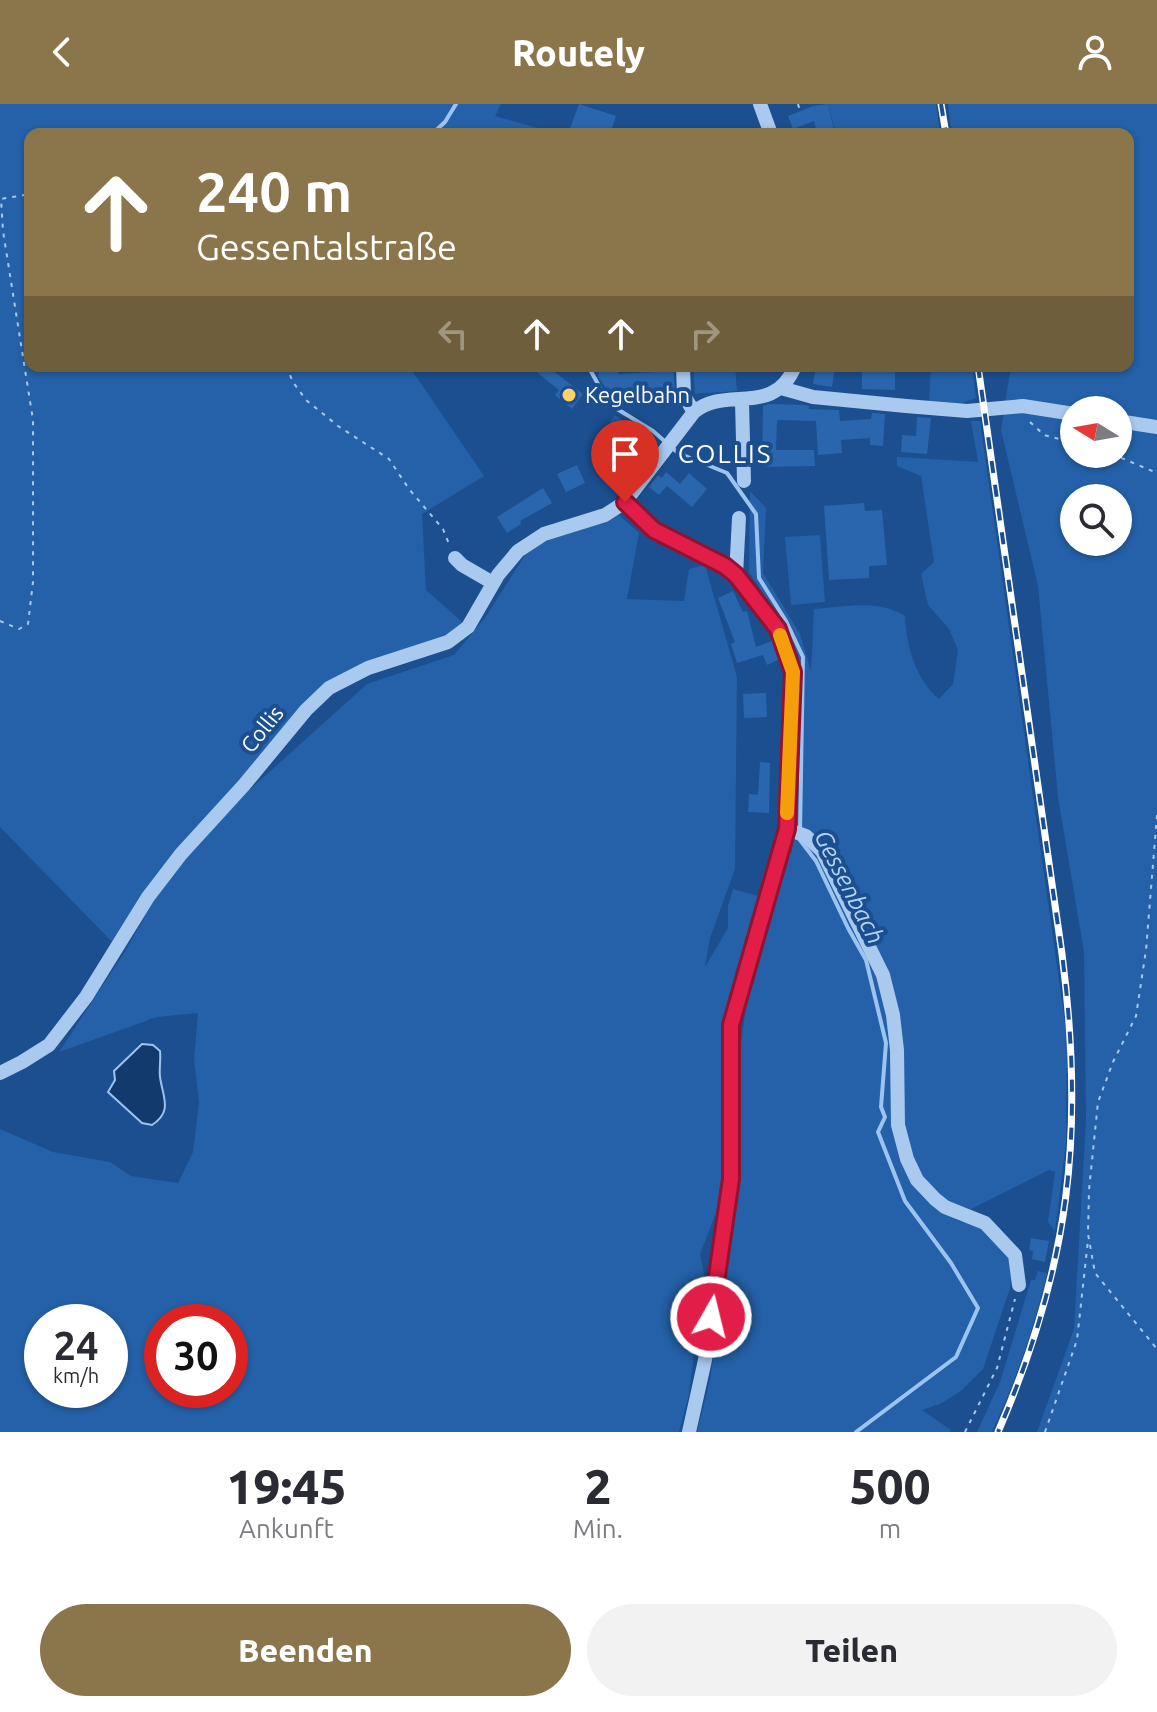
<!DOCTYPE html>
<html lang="de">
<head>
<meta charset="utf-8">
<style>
	body { margin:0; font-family:Ubuntu,sans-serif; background:#f2f2f3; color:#2b2b33; height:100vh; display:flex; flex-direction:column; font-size:30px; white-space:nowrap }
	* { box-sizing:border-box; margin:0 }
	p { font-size:26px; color:#7c7c81 }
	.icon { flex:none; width:44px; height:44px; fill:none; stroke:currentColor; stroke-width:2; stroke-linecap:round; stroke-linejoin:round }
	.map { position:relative; height:1328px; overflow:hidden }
	.side { display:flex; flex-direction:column; background:#fff; flex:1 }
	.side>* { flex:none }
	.guide { position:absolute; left:24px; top:24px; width:1110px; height:244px; border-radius:16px; box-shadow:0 2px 6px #0004; background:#8a764a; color:#fff; overflow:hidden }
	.needle { width:52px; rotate:281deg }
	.controls { position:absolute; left:1060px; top:292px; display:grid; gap:16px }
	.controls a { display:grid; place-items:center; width:72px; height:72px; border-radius:50%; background:#fff; box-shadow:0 2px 6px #0004; font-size:40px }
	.speed { position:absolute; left:24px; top:1200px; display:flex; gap:16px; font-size:40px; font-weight:700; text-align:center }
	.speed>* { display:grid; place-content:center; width:104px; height:104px; border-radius:50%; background:#fff; box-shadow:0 2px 6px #0004; line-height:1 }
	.speed small { font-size:20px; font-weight:400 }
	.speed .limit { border:12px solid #d22; background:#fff; color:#111 }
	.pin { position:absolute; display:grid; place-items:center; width:68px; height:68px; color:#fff; margin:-82px -34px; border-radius:50% 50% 50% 0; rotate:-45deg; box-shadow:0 0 8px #0007 }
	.pin .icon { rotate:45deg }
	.me { position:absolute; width:88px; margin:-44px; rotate:8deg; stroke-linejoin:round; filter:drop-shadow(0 0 6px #0008) }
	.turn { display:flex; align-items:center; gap:28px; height:168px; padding:0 40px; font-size:36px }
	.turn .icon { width:104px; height:104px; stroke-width:2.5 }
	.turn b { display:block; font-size:56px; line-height:68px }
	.lanes { display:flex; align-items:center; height:76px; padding:0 40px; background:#0003; justify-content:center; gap:40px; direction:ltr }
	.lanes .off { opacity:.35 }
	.eta { display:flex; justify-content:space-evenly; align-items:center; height:136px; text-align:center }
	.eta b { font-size:48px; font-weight:800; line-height:56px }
	.primary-button { display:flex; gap:16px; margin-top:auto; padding:16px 40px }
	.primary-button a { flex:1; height:92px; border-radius:48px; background:#8a764a; color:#fff; font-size:32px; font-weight:800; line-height:92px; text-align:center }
	.primary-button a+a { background:#f2f2f3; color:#2b2b33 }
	header { display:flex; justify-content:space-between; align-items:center; height:104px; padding:0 40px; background:#8a764a; color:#fff; font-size:36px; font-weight:800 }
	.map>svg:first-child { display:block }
</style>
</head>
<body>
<header><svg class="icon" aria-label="back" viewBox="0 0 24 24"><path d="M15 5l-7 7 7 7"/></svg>Routely<svg class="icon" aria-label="person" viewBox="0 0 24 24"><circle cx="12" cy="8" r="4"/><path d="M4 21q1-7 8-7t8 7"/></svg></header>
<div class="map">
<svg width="1157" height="1328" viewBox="0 0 1157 1328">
	<rect width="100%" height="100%" fill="#1b4f8f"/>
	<path fill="#2461a8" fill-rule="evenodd" d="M0,0H501L495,12L538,24L536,30H489L479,25L465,30H30V262H409L484,372L422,410L426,486L468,523L329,584L181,750L118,844L0,723Z
		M828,0H936L940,30H836Z
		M948,0H1157V1328H1037L1074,1225L1086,1015L1084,848L1058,693L1038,482L1001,326L1011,262H1128V30H952ZM1074,306H1118V350H1074ZM1074,394H1118V438H1074Z
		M693,262H735L737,287L695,290Z
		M931,262H972L976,294L957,301L929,299Z
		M615,311L653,338L629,369L605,347L603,328Z
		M971,317H980L1067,933L1066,1039L1055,1127L1048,1118L1055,1068L1049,1066L971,1105L943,1096L921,1075L901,1021L897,909L828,749L795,722L799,566L790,531L749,468L750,387L766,404L763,469L800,530L811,567L814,505C843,503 879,495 905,512C906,541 916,576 939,595L953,580L958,546L949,525L928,501L921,470L934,458L921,372L897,362V353L978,358Z
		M618,410L639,429L627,495L684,497L689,465L705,461L737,573L735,765L710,834L705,863L728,824V802L733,785L762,793L736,866L726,921L721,1079L716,1109L700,1150L704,1169L689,1290L679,1328H0V1025L53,1048L110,1058L131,1072L178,1079L193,1048L199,998L194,956L198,909L157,913L59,948L124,849L154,796L187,753L246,689L367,580L454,551L485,514L525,451L547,434ZM42,1218H110V1286H42ZM162,1218H230V1286H162Z
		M820,431L825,498L791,501L785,433Z
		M794,734L806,739L817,749L876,861L888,903L897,1038L944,1108L959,1117L984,1123L1004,1145L1012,1161L1010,1184L983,1265L961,1287L942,1299L922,1306L951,1326L950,1328H697L710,1275L738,1088L737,969L748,887L789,749L792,748L790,740Z
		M1038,1167L1047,1169C1034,1224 1016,1276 992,1328H977L1000,1278L1031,1176H1035Z"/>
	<path fill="#123a6d" stroke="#9cc4f0" stroke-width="2" d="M142,940L153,941L160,947C161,956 159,964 160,973C163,994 173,1007 152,1021L142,1019L108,988L115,976L114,967Z"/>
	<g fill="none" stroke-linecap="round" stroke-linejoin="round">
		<path stroke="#9cc4f0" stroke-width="4" d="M408,30H412
			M432,30L445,18L456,0
			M588,262L609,300L653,327L678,349L727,369L756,410L759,474L786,517L803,553L800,728
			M800,736L816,757L848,824L866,856L886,939L881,1003L885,1013L878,1028L905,1097L951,1159L978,1204L956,1253L856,1328"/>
	</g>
	<path fill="#2a66ad" d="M579,0L616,12L610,30H568Z
		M828,0L834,26L817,29L814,17L793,25L788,12L813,2Z
		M529,262H547L583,290L572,305L555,291L559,286Z
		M600,262H619L618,270L656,268L655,262H673L676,301L659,302L658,287L608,288L598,272Z
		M816,262L835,263L832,283L813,280Z
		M862,262H895V286L862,285Z
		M769,300L804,301L809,302V305L839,306L840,317L871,315L872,309L885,310L883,342L870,341V334L841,336L842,349L818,351L816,317L777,316L776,346H814L815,362L762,363L763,302Z
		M917,313L931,314L927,350L901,348L902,331L916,332Z
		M577,361L585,379L566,388L557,370Z
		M666,368L680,380L689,369L707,385L692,403L667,382L659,391L649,383L658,371L662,374Z
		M543,384L552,399L520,417L521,420L507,429L497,413Z
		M864,399L865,407L882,406L887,461L869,462V474L829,476L824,402Z
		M733,487L743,508L747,507L756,543L772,537L778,556L767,561L763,551L737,559L731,540L735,538L718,494Z
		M766,589L767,613L744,614L743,590Z
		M760,658L770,659L769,709L748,708L749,690L758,691Z
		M1031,1134L1049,1137L1045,1158L1032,1155L1033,1147L1029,1146Z"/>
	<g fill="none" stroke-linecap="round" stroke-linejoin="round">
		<path stroke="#a9c9ee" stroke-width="2" stroke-dasharray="4 6" stroke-linecap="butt" d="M798,0L800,7
			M286,262L293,278L306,296L338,322L389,355L409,385L443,425L449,440
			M1030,318L1044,331L1074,339
			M1112,350L1157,369
			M0,517L19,525L28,520L33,478V316L3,127L1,95L30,90
			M1157,711L1146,846L1136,912L1113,958L1098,998L1089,1086L1088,1130L1095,1169L1157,1245
			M965,1328L997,1264L1015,1195
			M1045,1328L1077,1236L1088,1136"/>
		<path stroke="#a9c9ee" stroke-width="14" d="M760,0L771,30
			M683,262L684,292L694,308
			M781,284L813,293L906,302L967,307L1023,302L1074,310
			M742,297L744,377
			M1118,317L1157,323
			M625,398L654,426L725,462L736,471L778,525L793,568L787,725L731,921V1075L705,1256L689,1328
			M455,454L462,461L493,479
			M736,471L739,414
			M787,725L806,732L822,747L883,871L893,911L897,946L898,1021L907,1055L917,1076L935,1095L945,1103L985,1119L1015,1151L1019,1181
			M0,969L22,958L49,941L86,893L148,793L181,750L244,681L306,606L329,584L368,564L448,538L468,523L498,471L518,447L544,430L605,411L625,398L694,308C726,281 774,314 795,262"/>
		<g stroke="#fff" stroke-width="7">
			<path id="rail" d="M941,0L946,30
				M978,262L1062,850C1085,1029 1070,1162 998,1328"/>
		</g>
		<use href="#rail" stroke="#1b4f8f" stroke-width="4" stroke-dasharray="12" stroke-linecap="butt"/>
	</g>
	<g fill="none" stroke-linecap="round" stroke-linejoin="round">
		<g stroke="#92132f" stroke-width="20">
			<path id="route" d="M625,398L654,426L725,462L736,471L778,525L793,568L787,725L731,921V1075L711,1213"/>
		</g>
		<use href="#route" stroke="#e11d48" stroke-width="14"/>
		<path stroke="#f59e0b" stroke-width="14" d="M780,531L793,568L787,709"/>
	</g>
	<circle fill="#ffd166" stroke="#1b4f8f" stroke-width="3" cx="569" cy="291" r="8"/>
	<g text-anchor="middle" stroke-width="8" stroke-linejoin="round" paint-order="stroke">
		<g font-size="22" fill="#fff" stroke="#1b4f8f" text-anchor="start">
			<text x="585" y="299">Kegelbahn</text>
		</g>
		<g font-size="22" fill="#fff" stroke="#1b4f8f">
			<text transform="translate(262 625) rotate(-51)" y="8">Collis</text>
		</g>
		<g font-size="24" font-style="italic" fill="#b5d3f5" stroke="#1b4f8f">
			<text transform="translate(849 783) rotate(63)" y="8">Gessenbach</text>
		</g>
		<g font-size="26" letter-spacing="2" fill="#fff" stroke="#1b4f8f">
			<text x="725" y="359">COLLIS</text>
		</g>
	</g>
</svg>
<div class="controls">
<a><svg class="needle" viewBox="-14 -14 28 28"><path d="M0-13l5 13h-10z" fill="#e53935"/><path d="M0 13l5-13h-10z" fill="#7c7c81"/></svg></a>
<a><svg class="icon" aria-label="search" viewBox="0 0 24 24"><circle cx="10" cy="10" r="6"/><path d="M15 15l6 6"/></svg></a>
</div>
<div class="speed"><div>24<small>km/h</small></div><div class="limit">30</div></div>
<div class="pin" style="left:625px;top:398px;background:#d93025"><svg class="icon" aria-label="arrive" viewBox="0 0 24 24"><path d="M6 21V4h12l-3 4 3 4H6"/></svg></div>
<svg class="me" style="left:711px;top:1213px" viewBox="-20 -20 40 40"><circle r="17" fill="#e11d48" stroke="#fff" stroke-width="3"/><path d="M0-11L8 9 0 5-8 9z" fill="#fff"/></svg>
<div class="guide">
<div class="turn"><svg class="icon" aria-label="ahead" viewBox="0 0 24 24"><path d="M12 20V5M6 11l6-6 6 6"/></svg><div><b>240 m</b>Gessentalstraße</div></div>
<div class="lanes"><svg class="icon off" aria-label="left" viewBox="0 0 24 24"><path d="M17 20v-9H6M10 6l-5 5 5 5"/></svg><svg class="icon" aria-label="ahead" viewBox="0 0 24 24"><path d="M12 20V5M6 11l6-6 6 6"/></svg><svg class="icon" aria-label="ahead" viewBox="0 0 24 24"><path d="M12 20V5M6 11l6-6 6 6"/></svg><svg class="icon off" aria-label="right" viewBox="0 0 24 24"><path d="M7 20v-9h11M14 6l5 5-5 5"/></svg></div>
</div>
</div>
<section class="side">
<div class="eta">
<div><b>19:45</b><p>Ankunft</p></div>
<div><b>2</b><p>Min.</p></div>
<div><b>500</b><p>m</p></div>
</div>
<div class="primary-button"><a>Beenden</a><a>Teilen</a></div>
</section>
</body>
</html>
